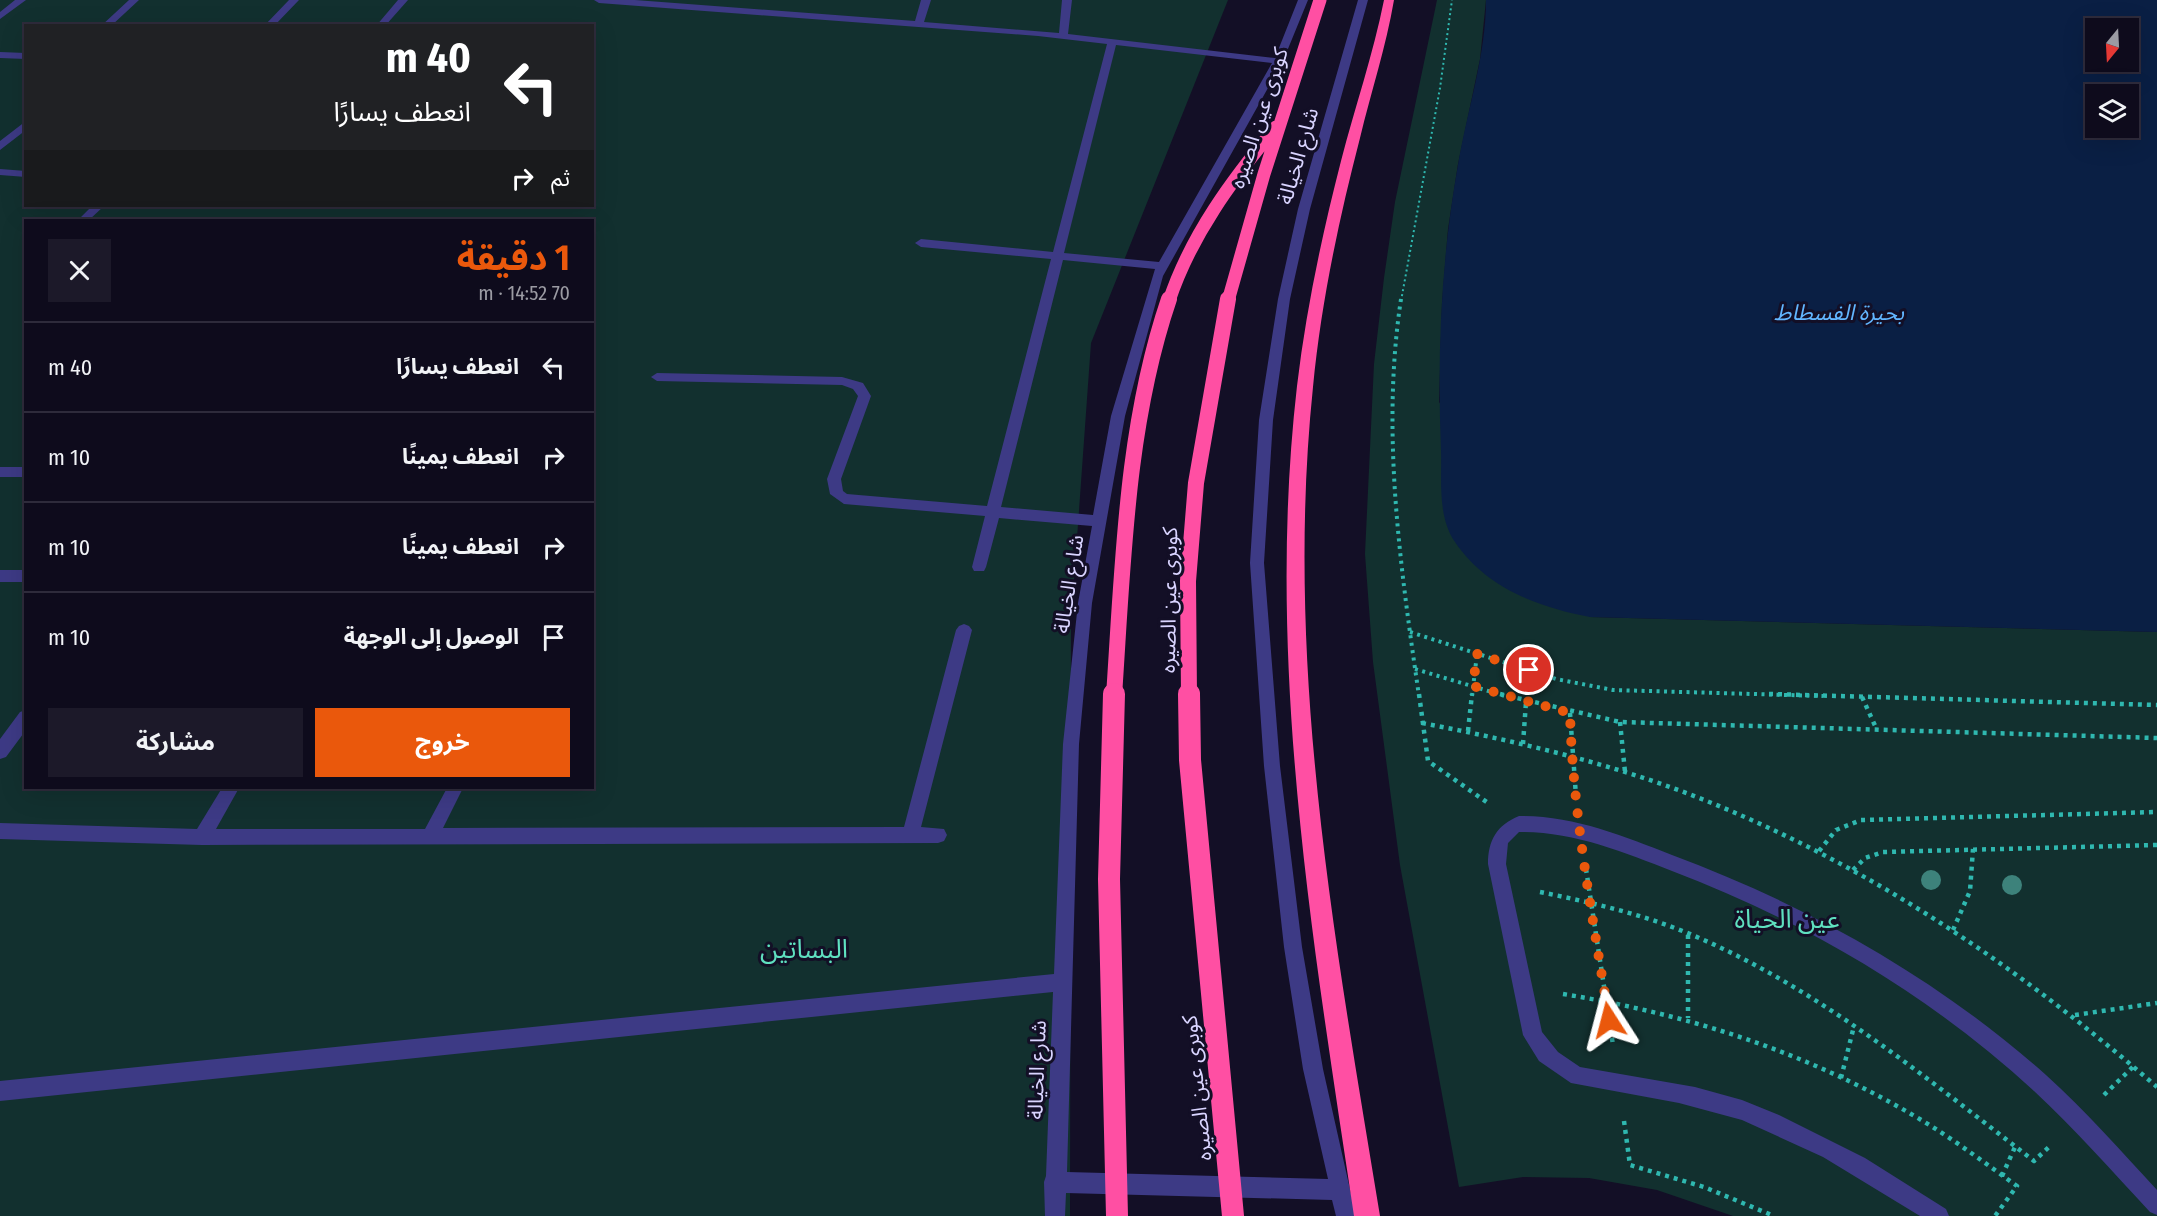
<!DOCTYPE html>
<html lang="ar">
<head>
<meta charset="utf-8">
<style>
	body { margin:0; font-family:"Fira Sans Condensed","Noto Sans Arabic",sans-serif; background:#1c1929; color:#f1f3f6; direction:rtl; height:100vh; display:flex; flex-direction:column; font-size:22px; white-space:nowrap }
	* { box-sizing:border-box; margin:0 }
	p { font-size:20px; color:#9b9ba3 }
	.icon { flex:none; width:33px; height:33px; fill:none; stroke:currentColor; stroke-width:2; stroke-linecap:round; stroke-linejoin:round }
	.map { position:relative; flex:1; overflow:hidden; direction:ltr }
	.sheet { position:absolute; left:24px; top:219px; width:570px; height:570px; display:flex; flex-direction:column; background:#0e0b1c; border-radius:0px; box-shadow:0 6px 24px #0002,0 0 0 2px #2e2b3b; direction:rtl }
	.sheet>* { flex:none }
	.guide { position:absolute; left:24px; top:24px; width:570px; height:183px; border-radius:0px; box-shadow:0 6px 24px #0002,0 0 0 2px #2e2b3b; direction:rtl; background:#202124; color:#fff; overflow:hidden }
	.needle { width:39px; rotate:198deg }
	.fabs { position:absolute; left:2085px; top:18px; display:grid; gap:12px }
	.fabs a { display:grid; place-items:center; width:54px; height:54px; border-radius:0px; background:#0e0b1c; box-shadow:0 6px 24px #0002,0 0 0 2px #2e2b3b; font-size:30px }
	.pin { position:absolute; display:grid; place-items:center; width:51px; height:51px; color:#fff; margin:-26px; border:3px solid #fff; border-radius:50%; box-shadow:0 2px 6px #0007 }
	.me { position:absolute; width:66px; margin:-33px; rotate:351deg; stroke-linejoin:round; filter:drop-shadow(0 0 4px #0008) }
	.turn { display:flex; align-items:center; gap:21px; height:126px; padding:0 24px; font-size:27px }
	.turn .icon { width:78px; height:78px; stroke-width:2.5 }
	.turn b { display:block; font-size:42px; line-height:51px }
	.then { display:flex; align-items:center; height:57px; padding:0 24px; background:#0003; gap:12px; font-size:22px }
	.round { display:grid; place-items:center; flex:none; width:63px; height:63px; border-radius:0px; background:#1c1929 }
	.overview { display:flex; align-items:center; justify-content:space-between; height:102px; padding:0 24px }
	h1 { font-size:36px; font-weight:700; line-height:45px; color:#ea580c }
	.primary-button { display:flex; gap:12px; margin-top:auto; padding:12px 24px }
	.primary-button a { flex:1; height:69px; border-radius:0px; background:#ea580c; color:#fff; font-size:24px; font-weight:700; line-height:69px; text-align:center }
	.primary-button a+a { background:#1c1929; color:#f1f3f6 }
	ul { padding:0; list-style:none }
	li { display:flex; align-items:center; gap:18px; height:90px; padding:0 24px; border-top:2px solid #2e2b3b }
	li div { flex:1 }
	li b { display:block; font-size:22px }
	li em { font-style:normal }
	.map>svg:first-child { display:block }
</style>
</head>
<body>
<div class="map">
<svg width="2157" height="1216" viewBox="0 0 2157 1216">
	<rect width="100%" height="100%" fill="#130f26"/>
	<path fill="#12302f" fill-rule="evenodd" d="M0,0H1228L1091,343L1071,622L1070,1216H0ZM26,26H592V206H26ZM26,220H592V788H26Z
		M1437,0H1486L1480,59L1458,164L1448,229L1442,303L1439,402L1590,617L2157,632V1216H1733L1657,1190L1589,1178L1523,1177L1459,1187L1400,865L1373,662L1365,554L1374,364L1384,278L1395,202Z"/>
	<path fill="#0a1f44" fill-rule="evenodd" d="M1486,0H2157V632L1590,617C1538,607 1486,588 1455,542C1437,516 1442,480 1441,450C1437,355 1441,259 1458,165C1467,110 1486,56 1486,0ZM2096,28H2128V62H2096ZM2096,94H2128V128H2096Z"/>
	<g fill="none" stroke-linecap="round" stroke-linejoin="round">
		<path stroke="#2fb8b0" stroke-width="2" stroke-dasharray="2 3" stroke-linecap="butt" d="M1401,301L1440,88L1452,0"/>
		<path stroke="#2fb8b0" stroke-width="4" stroke-dasharray="3 4.5" stroke-linecap="butt" d="M1401,299C1381,431 1400,565 1419,696
			M1410,632L1556,679L1613,690L1823,696
			M1415,669L1505,696
			M1472,696L1477,654"/>
		<path stroke="#2fb8b0" stroke-width="4.5" stroke-dasharray="4 5" stroke-linecap="butt" d="M1419,694L1428,761L1488,803
			M1500,694L1620,722L2157,738
			M1769,694L2157,705
			M1862,697L1877,730
			M1570,713L1576,796
			M1620,722L1625,772
			M1422,723C1510,740 1597,760 1681,791C1859,858 2014,963 2157,1087
			M1468,731L1472,694
			M1523,744L1526,702
			M1819,851L1836,830L1861,820L2157,812
			M1586,869L1613,1045
			M1853,870L1865,858L1883,852L2157,845
			M1540,892C1589,902 1638,913 1685,932C1813,984 1925,1077 2034,1161L2051,1145
			M1953,930L1970,891L1973,849
			M1688,935V1018
			M1563,994C1686,1014 1803,1051 1911,1114C1948,1135 1982,1161 2017,1186L1995,1216
			M2075,1015L2157,1003
			M1841,1078L1854,1026
			M2104,1095L2134,1066
			M1624,1121L1630,1165L1704,1187L1774,1216
			M2002,1176L2015,1147"/>
		<path fill="#3d3a85" fill-rule="evenodd" d="M15,0H26L0,19V12Z
			M129,0H139L111,26H101Z
			M289,0H299L274,26H264Z
			M398,0H408L385,26H376Z
			M594,0H635L915,21L921,0H931L924,22L1059,33L1062,0H1072L1068,34L1275,58L1298,0H1308L1283,61L1163,276L1125,416L1092,603L1079,744L1067,1172L1328,1179L1303,1069L1284,947L1264,766L1250,563L1259,420L1278,299L1298,209L1358,0H1368L1310,209L1290,299L1273,420L1264,563L1280,766L1302,947L1323,1069L1356,1216H1336L1332,1200L1066,1193L1065,1216H1045L1044,1182L1046,1176L1053,992L0,1101V1081L1054,974L1063,744L1078,603L1092,526L999,518L986,567L984,571H974L972,567L985,516L844,504L830,494L827,479L858,396L853,389L842,385L657,381L651,377L657,373L842,377L863,383L871,396L841,479L843,491L847,494L987,506L1051,259L921,247L915,243L921,239L1053,252L1107,44L1038,36L599,3ZM1116,45L1272,63L1159,262L1064,253ZM1063,260L1155,269L1111,416L1093,515L1001,507Z
			M0,52L26,53V59L0,58Z
			M26,121V130L0,150V141Z
			M0,169L26,171V177L0,175Z
			M92,206H104L89,220H78Z
			M0,467H26V477H0Z
			M0,570H26V582H0Z
			M964,624L969,626L972,630L921,827L944,829L947,835L944,841L938,843L202,845L0,839V823L197,829L222,788H239L216,829H425L447,788H463L443,828L904,827L956,630L959,626Z
			M26,710V730L6,757L0,759V739L20,712Z
			M1519,816C1572,815 1624,836 1672,855C1809,906 1937,978 2046,1075C2086,1111 2121,1151 2157,1190V1215L2150,1212C2112,1171 2075,1129 2034,1091C1930,995 1804,921 1672,871C1624,852 1572,831 1519,832L1508,843L1506,864L1542,1032L1558,1052L1580,1067L1695,1087L1742,1100L1779,1115L1865,1158L1946,1209L1949,1216H1920L1823,1157L1742,1120L1679,1103L1571,1083L1539,1061L1523,1035L1488,864C1488,840 1497,825 1519,816Z"/>
		<path fill="#ff4fa3" fill-rule="evenodd" d="M1384,0H1394C1386,47 1371,92 1360,138C1339,219 1321,303 1313,387C1284,666 1335,942 1380,1216H1354C1313,942 1265,664 1297,386C1306,310 1322,235 1341,161C1355,107 1373,55 1384,0Z"/>
		<path stroke="#ff4fa3" stroke-width="13" d="M1169,301C1191,235 1232,180 1276,127
			M1228,301L1264,174L1320,0"/>
		<path stroke="#ff4fa3" stroke-width="16" d="M1114,696C1123,564 1126,425 1169,299
			M1189,696L1188,581L1196,483L1228,299"/>
		<path stroke="#ff4fa3" stroke-width="22" d="M1114,694L1109,879L1117,1216
			M1189,694L1190,760L1233,1216"/>
	</g>
	<g fill="#3d827b">
		<circle cx="1931" cy="880" r="10"/>
		<circle cx="2012" cy="885" r="10"/>
	</g>
	<g fill="none" stroke-linecap="round" stroke-linejoin="round">
		<path stroke="#ea580c" stroke-width="10" stroke-dasharray="0 18" d="M1529,670L1477,654L1473,686L1570,713C1573,816 1593,918 1609,1020"/>
	</g>
	<g text-anchor="middle" stroke-width="6" stroke-linejoin="round" paint-order="stroke">
		<g font-size="21" fill="#d9d4ff" stroke="#130f26">
			<text transform="translate(1259 118) rotate(-72)" y="7">كوبرى عين الصيره</text>
			<text transform="translate(1298 156) rotate(-74)" y="7">شارع الخيالة</text>
			<text transform="translate(1069 584) rotate(-81)" y="7">شارع الخيالة</text>
			<text transform="translate(1169 600) rotate(-89)" y="7">كوبرى عين الصيره</text>
			<text transform="translate(1037 1070) rotate(-88)" y="7">شارع الخيالة</text>
			<text transform="translate(1197 1088) rotate(-96)" y="7">كوبرى عين الصيره</text>
		</g>
		<g font-size="22" font-style="italic" fill="#62b6ff" stroke="#130f26">
			<text x="1839" y="320">بحيرة الفسطاط</text>
		</g>
		<g font-size="26" fill="#5fe0c0" stroke="#130f26">
			<text x="1787" y="928">عين الحياة</text>
			<text x="804" y="958">البساتين</text>
		</g>
	</g>
</svg>
<div class="fabs">
<a><svg class="needle" viewBox="-14 -14 28 28"><path d="M0-13l5 13h-10z" fill="#e53935"/><path d="M0 13l5-13h-10z" fill="#9b9ba3"/></svg></a>
<a><svg class="icon" aria-label="layers" viewBox="0 0 24 24"><path d="M12 4l9 5-9 5-9-5zM3 14l9 5 9-5"/></svg></a>
</div>
<div class="pin" style="left:1529px;top:670px;background:#d93025"><svg class="icon" aria-label="arrive" viewBox="0 0 24 24"><path d="M6 21V4h12l-3 4 3 4H6"/></svg></div>
<svg class="me" style="left:1609px;top:1020px" viewBox="-20 -20 40 40"><path d="M0-17L14 15 0 8-14 15z" fill="#ea580c" stroke="#fff" stroke-width="4"/></svg>
<div class="guide">
<div class="turn"><svg class="icon" aria-label="left" viewBox="0 0 24 24"><path d="M17 20v-9H6M10 6l-5 5 5 5"/></svg><div><b>40 m</b>انعطف يسارًا</div></div>
<div class="then">ثم<svg class="icon" aria-label="right" viewBox="0 0 24 24"><path d="M7 20v-9h11M14 6l5 5-5 5"/></svg></div>
</div>
<section class="sheet">
<div class="overview"><div><h1>1 دقيقة</h1><p>70 m · 14:52</p></div><a class="round"><svg class="icon" aria-label="close" viewBox="0 0 24 24"><path d="M6 6l12 12M18 6L6 18"/></svg></a></div>
<ul>
<li><svg class="icon" aria-label="left" viewBox="0 0 24 24"><path d="M17 20v-9H6M10 6l-5 5 5 5"/></svg><div><b>انعطف يسارًا</b></div><em>40 m</em></li>
<li><svg class="icon" aria-label="right" viewBox="0 0 24 24"><path d="M7 20v-9h11M14 6l5 5-5 5"/></svg><div><b>انعطف يمينًا</b></div><em>10 m</em></li>
<li><svg class="icon" aria-label="right" viewBox="0 0 24 24"><path d="M7 20v-9h11M14 6l5 5-5 5"/></svg><div><b>انعطف يمينًا</b></div><em>10 m</em></li>
<li><svg class="icon" aria-label="arrive" viewBox="0 0 24 24"><path d="M6 21V4h12l-3 4 3 4H6"/></svg><div><b>الوصول إلى الوجهة</b></div><em>10 m</em></li>
</ul>
<div class="primary-button"><a>خروج</a><a>مشاركة</a></div>
</section>
</div>
</body>
</html>
